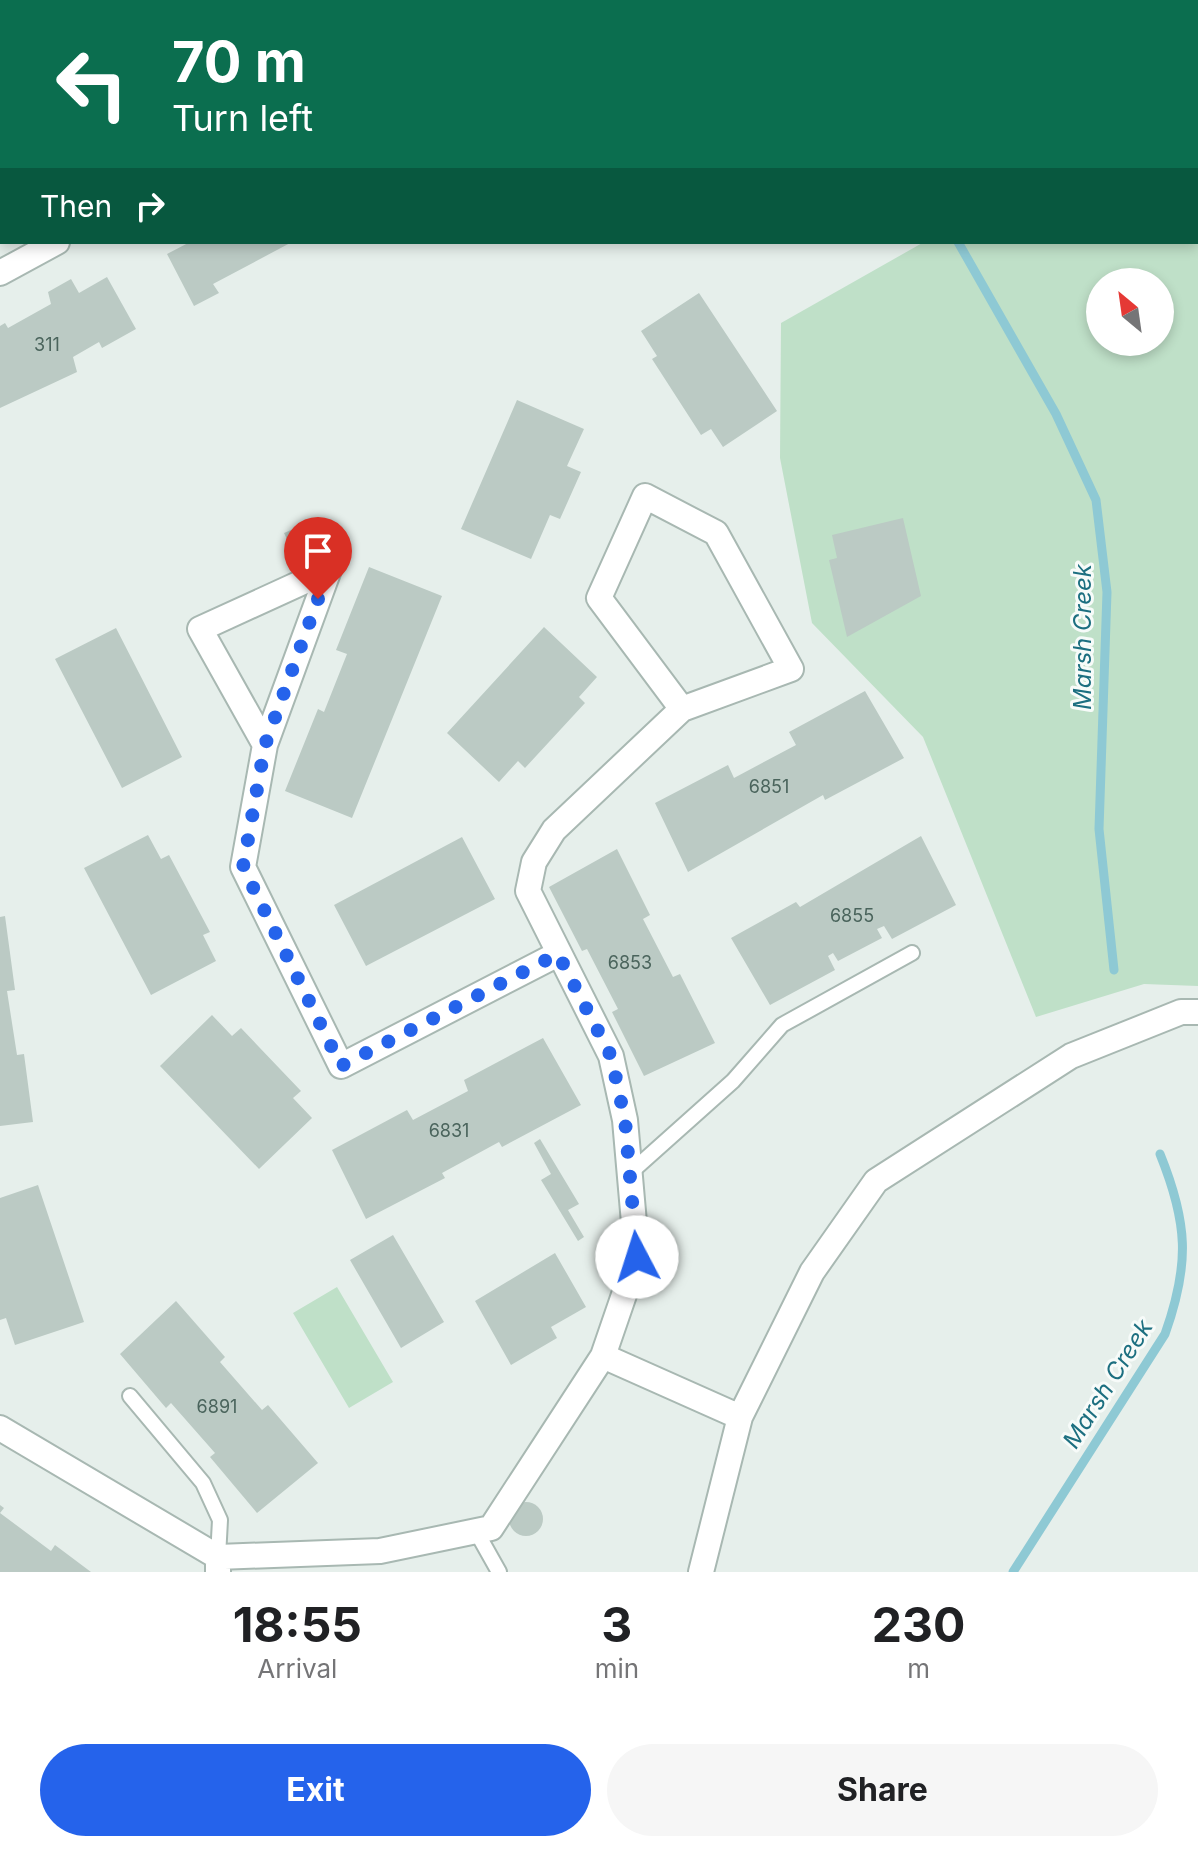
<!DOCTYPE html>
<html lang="en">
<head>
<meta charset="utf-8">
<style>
	body { margin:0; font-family:Inter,sans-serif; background:#f6f6f6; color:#202124; height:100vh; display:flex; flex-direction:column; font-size:30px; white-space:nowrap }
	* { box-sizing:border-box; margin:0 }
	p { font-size:26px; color:#757577 }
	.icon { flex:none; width:44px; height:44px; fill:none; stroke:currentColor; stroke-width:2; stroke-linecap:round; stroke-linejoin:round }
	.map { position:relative; height:1572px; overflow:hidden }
	.panel { display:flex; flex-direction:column; background:#fff; flex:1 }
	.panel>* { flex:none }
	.hud { position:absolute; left:0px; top:0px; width:1198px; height:244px; box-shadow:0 4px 12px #0003; background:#0b6e4f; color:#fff; overflow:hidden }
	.needle { width:52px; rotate:331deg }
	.fabs { position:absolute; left:1086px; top:268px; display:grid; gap:16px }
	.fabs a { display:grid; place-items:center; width:88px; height:88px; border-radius:50%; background:#fff; box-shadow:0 4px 12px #0003; font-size:40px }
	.pin { position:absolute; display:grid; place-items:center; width:68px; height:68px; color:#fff; margin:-82px -34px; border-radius:50% 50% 50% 0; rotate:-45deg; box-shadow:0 0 8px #0007 }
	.pin .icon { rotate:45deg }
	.me { position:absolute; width:88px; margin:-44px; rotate:355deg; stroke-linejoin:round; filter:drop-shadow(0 0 6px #0008) }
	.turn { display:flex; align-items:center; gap:28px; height:168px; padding:0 40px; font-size:36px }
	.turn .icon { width:104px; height:104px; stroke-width:2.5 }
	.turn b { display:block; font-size:56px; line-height:68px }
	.then { display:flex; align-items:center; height:76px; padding:0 40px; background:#0003; gap:16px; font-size:30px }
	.eta { display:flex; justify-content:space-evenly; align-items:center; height:136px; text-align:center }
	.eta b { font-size:48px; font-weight:700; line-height:56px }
	.cta { display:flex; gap:16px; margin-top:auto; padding:16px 40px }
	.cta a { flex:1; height:92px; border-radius:48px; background:#2563eb; color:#fff; font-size:32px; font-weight:700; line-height:92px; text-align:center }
	.cta a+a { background:#f6f6f6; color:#202124 }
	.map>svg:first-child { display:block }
</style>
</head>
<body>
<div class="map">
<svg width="1198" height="1572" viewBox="0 0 1198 1572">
	<rect width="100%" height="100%" fill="#e6efeb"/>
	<path fill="#bfe0c8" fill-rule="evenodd" d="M1198,85V986L1144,984L1036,1017L923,737L812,623L780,458L781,323L924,242H1196ZM1100,282H1160V342H1100Z
		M337,1287L393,1382L349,1408L293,1313Z"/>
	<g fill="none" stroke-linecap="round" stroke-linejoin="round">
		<path stroke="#8ec9d4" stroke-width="9" d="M825,0L826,2
			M958,242L1056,414L1096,500L1107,592L1099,829L1114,970
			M1013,1572L1165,1334C1190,1264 1188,1223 1160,1154"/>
	</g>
	<path fill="#bbcac4" d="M190,242H292L213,284L219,293L194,306L167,254Z
		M107,277L136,329L102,348L99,342L73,357L77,372L0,408V326L5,323L8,328L51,304L48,292L71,279L79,293Z
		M699,293L777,411L723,447L711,429L701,435L652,359L657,356L641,331Z
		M517,400L584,429L567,466L581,472L560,519L550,515L531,559L461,529Z
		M903,518L921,596L847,637L829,560L837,558L832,535Z
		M317,519L331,548L299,564L284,533Z
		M369,567L442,596L352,818L285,791L318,709L324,712L347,654L336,650Z
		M544,627L597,677L579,697L585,703L525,768L518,761L499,782L447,733Z
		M116,628L182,757L122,788L55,659Z
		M865,691L904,758L825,800L823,795L688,872L655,803L728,765L734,778L796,745L789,732Z
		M148,835L161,859L169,855L210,932L203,935L216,961L151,995L84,868Z
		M921,836L956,905L892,939L884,926L877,929L882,938L838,961L833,953L828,956L835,970L770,1005L731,938L796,902L800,907Z
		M462,837L495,899L366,966L334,905Z
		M617,849L650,915L643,919L673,977L680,974L715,1043L644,1076L612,1012L618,1009L587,949L582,951L549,887Z
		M5,916L15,990L7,991L17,1055L24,1054L33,1122L0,1126V917Z
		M212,1015L232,1036L241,1028L301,1091L293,1098L312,1118L259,1169L160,1066Z
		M543,1038L581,1105L502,1147L499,1142L442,1173L445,1178L366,1219L332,1150L407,1110L413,1120L468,1091L464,1080Z
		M540,1139L579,1204L568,1210L584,1237L578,1241L541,1180L551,1174L534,1143Z
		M38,1185L84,1322L15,1345L6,1318L0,1320V1198Z
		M393,1235L444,1322L401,1348L350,1260Z
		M555,1253L586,1307L551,1327L557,1338L511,1365L475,1301Z
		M176,1301L225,1357L220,1362L262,1410L268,1405L318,1463L257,1513L210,1457L215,1453L171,1403L166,1408L120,1354Z
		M509 1519a17 17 0 1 1 34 0a17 17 0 1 1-34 0Z
		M0,1505L4,1508L0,1513L51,1551L55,1545L91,1572H0Z"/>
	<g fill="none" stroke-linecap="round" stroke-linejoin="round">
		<g stroke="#a8b8b2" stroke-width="18">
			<path id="lane" d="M630,1173L733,1081L782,1025L912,953
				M130,1396L203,1483L220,1520L218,1557
				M476,1531L499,1572"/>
		</g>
		<g stroke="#a8b8b2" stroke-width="28">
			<path id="street" d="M294,0L295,2
				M0,273L57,242
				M265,745L200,629L329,570L265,745L243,867L341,1066L558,954
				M603,1356L740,1417
				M0,1428L218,1557
				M218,1572V1557L380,1551L491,1528L603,1356L637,1257L625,1120L611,1056L528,891L534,862L554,830L682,709L791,669L716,533L645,496L599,598L682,709
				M701,1572L740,1417L812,1272L876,1181L1071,1056L1181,1012H1198"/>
		</g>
		<use href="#lane" stroke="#fff" stroke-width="14"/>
		<use href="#street" stroke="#fff" stroke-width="24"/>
	</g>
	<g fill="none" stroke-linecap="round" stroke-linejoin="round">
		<path stroke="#2563eb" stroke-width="14" stroke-dasharray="0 25.2" d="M318,599L265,745L243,867L341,1066L558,954L611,1056L625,1120L637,1257"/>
	</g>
	<g text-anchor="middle" stroke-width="6" stroke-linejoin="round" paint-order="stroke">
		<g font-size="18" fill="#4a645c">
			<text x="47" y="351">311</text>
			<text x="769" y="793">6851</text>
			<text x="852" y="922">6855</text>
			<text x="630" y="969">6853</text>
			<text x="449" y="1137">6831</text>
			<text x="217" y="1413">6891</text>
		</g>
		<g font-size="24" font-style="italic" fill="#1c6f80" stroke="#f7fbf9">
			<text transform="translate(1083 637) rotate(-90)" y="8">Marsh Creek</text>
			<text transform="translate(1108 1384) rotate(-58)" y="8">Marsh Creek</text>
		</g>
	</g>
</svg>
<div class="fabs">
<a><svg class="needle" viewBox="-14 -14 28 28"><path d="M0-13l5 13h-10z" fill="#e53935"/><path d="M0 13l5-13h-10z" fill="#757577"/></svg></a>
</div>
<div class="pin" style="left:318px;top:599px;background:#d93025"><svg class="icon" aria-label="arrive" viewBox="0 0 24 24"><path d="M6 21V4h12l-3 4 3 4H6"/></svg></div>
<svg class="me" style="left:637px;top:1257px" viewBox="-20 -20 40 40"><circle r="19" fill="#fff"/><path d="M0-13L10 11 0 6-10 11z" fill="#2563eb"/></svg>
<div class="hud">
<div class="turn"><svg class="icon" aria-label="left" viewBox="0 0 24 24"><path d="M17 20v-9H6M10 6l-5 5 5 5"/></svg><div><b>70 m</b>Turn left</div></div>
<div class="then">Then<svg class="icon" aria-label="right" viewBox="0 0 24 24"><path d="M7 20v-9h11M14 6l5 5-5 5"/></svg></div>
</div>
</div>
<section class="panel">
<div class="eta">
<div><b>18:55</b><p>Arrival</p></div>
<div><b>3</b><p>min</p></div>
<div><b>230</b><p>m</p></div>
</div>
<div class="cta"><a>Exit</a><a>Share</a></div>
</section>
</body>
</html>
